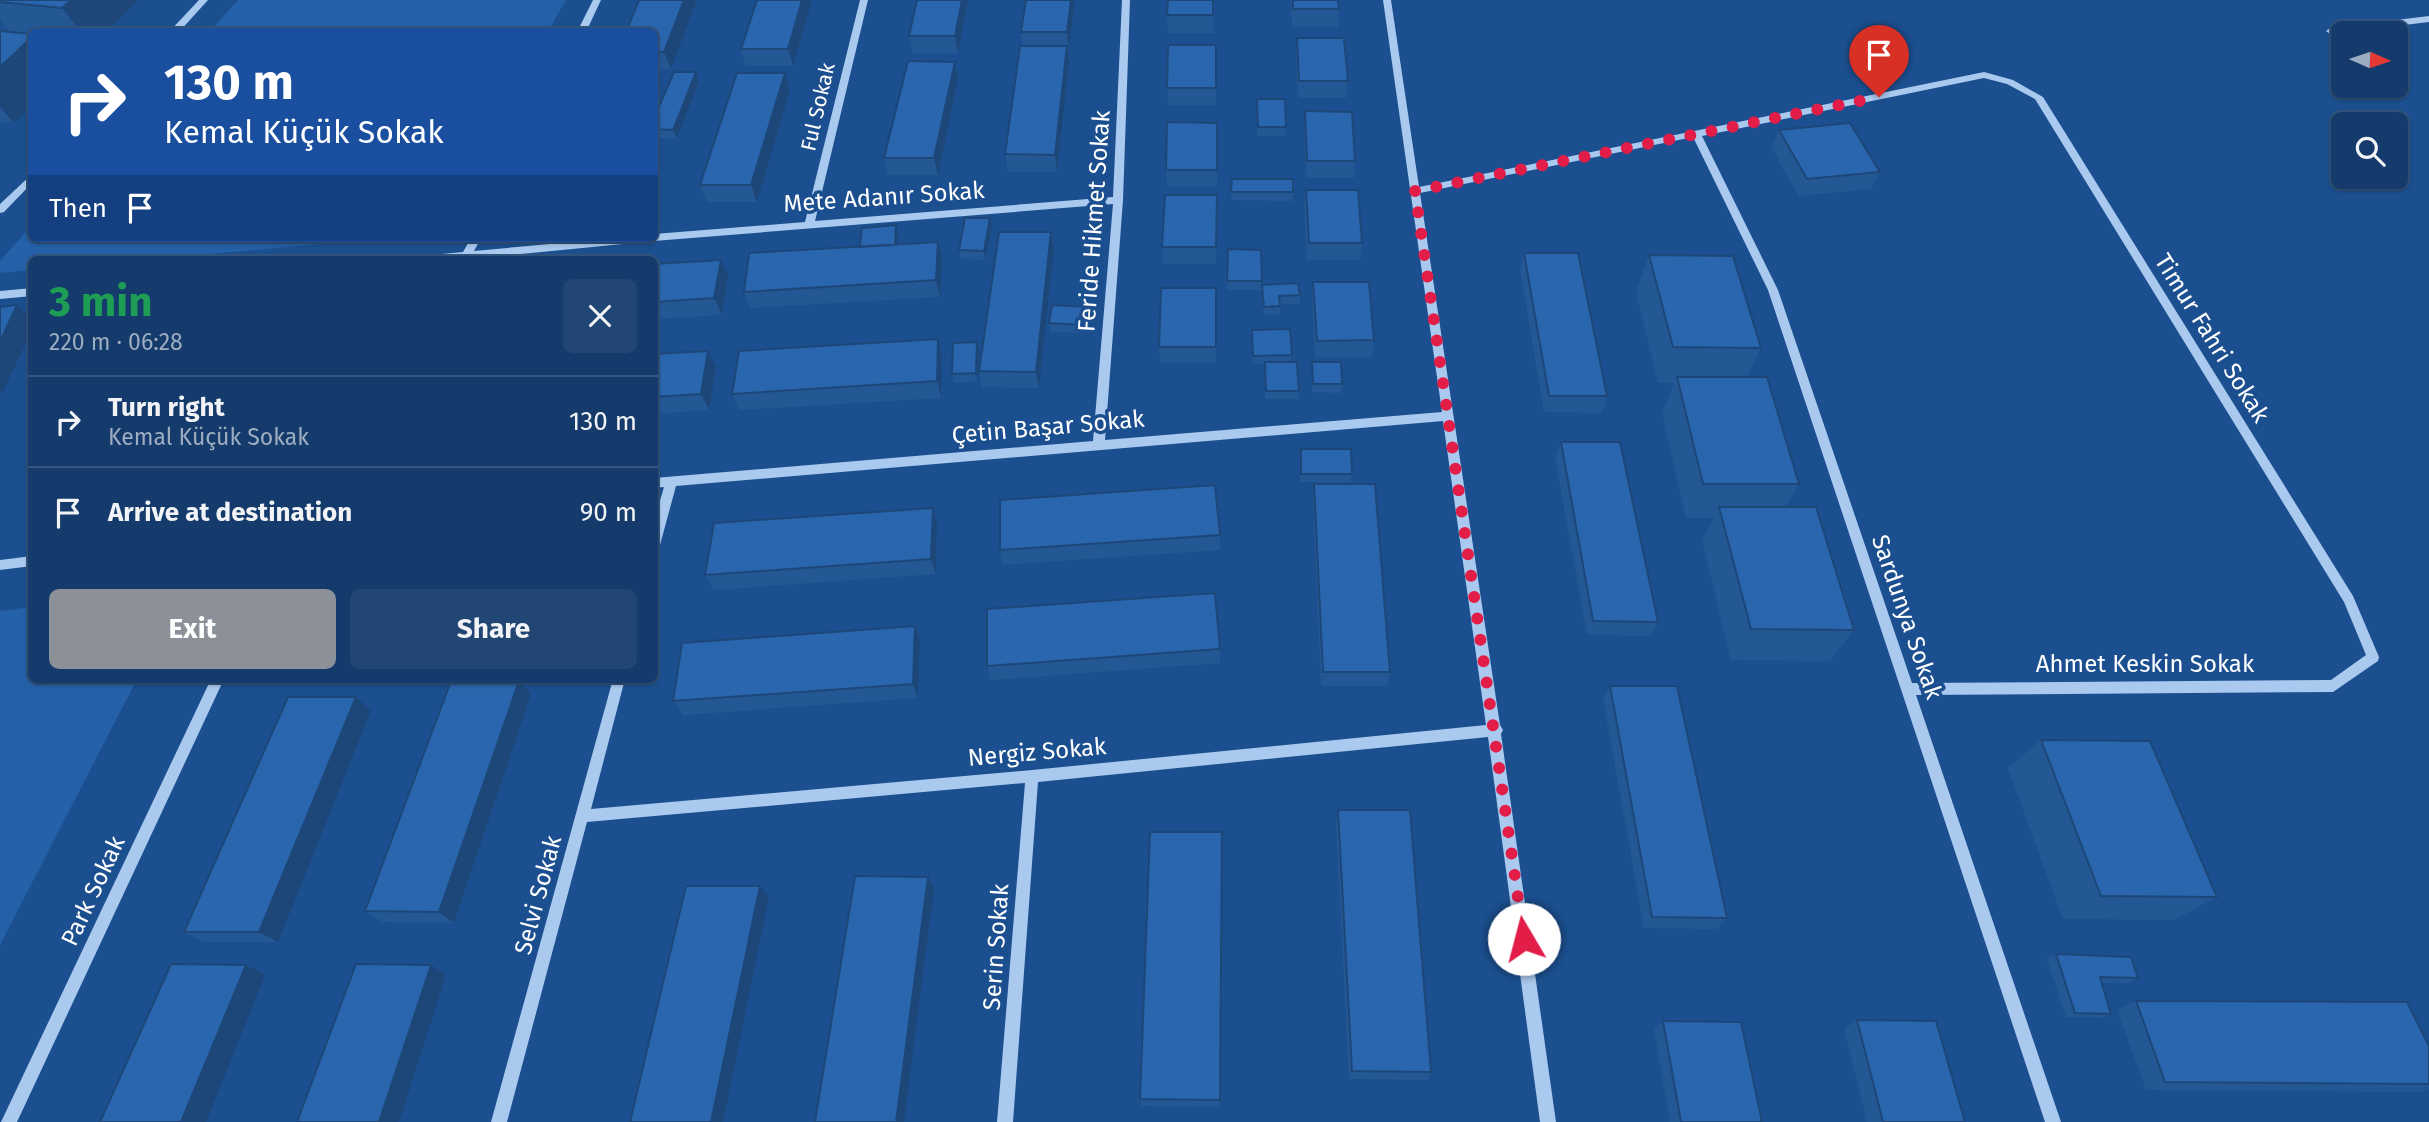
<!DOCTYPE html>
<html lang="en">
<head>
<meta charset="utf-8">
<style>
	body { margin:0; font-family:"Fira Sans",sans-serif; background:#214673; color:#f1f3f6; height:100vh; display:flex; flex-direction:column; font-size:26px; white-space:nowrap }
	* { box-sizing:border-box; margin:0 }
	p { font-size:23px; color:#9dadc1 }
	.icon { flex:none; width:38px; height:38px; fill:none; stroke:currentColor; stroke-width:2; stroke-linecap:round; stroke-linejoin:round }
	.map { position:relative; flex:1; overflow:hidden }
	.panel { position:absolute; left:28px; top:256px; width:630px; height:427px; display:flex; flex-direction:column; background:#143b6b; border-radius:10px; box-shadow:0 2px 5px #0004,0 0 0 2px #33557e }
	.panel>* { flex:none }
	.hud { position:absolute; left:28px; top:28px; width:630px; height:214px; border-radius:10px; box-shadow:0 2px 5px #0004,0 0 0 2px #33557e; background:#1a4fa0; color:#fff; overflow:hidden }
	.needle { width:46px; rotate:93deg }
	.tools { position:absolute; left:2331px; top:21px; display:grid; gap:14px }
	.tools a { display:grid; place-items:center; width:77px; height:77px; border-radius:10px; background:#143b6b; box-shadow:0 2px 5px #0004,0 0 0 2px #33557e; font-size:35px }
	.pin { position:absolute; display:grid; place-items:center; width:60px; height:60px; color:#fff; margin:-72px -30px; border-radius:50% 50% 50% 0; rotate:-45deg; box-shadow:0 0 7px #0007 }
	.pin .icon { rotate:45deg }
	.me { position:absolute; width:77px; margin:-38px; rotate:352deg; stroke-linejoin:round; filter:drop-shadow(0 0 5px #0008) }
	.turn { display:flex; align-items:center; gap:24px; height:147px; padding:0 21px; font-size:32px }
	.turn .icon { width:91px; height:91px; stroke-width:2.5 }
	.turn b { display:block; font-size:49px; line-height:60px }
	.then { display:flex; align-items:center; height:66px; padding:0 21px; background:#0003; gap:14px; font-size:26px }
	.round { display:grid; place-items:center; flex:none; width:74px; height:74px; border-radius:10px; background:#214673 }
	.head { display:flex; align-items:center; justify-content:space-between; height:119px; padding:0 21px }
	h1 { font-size:42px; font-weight:700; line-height:52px; color:#1e9e55 }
	.primary-button { display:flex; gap:14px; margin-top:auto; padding:14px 21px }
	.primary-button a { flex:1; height:80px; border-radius:10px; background:#8c9099; color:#fff; font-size:28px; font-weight:700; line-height:80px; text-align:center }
	.primary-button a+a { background:#214673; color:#f1f3f6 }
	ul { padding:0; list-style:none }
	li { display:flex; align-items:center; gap:21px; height:91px; padding:0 21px; border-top:2px solid #33557e }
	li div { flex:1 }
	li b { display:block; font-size:26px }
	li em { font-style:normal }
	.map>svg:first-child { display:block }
</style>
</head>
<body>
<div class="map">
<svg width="2429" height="1122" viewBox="0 0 2429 1122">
	<rect width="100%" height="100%" fill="#1b4f8f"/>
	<path fill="#2461a8" d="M238,0H566L548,31H210Z
		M31,226L32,238H386L155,259H32L31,270L0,273V261Z
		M31,607L32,679H137L0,945V611Z"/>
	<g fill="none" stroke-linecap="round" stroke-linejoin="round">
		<path fill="#a9c9ee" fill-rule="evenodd" d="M199,0H208L179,32H169Z
			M593,0H601L586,32H577Z
			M860,0H868L815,221L1113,197L1122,0H1130L1123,200L1105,440L1442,412L1383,0H1391L1419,187L1984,72L2013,80L2043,97L2353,596L2379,657L2378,661L2333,692L1916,695L2061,1122H2045L1768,290L1693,137L1420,193L1500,725L1503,730L1501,734L1556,1122H1540L1488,737L1038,782L1013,1122H997L1025,783L587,822L507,1122H491L613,679H625L591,809L1032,770L1486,725L1443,421L676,486L660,545L654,550V521L664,487L654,488V478L1093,441L1113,204L654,241L469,259H426L431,255L463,252L471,238H481L474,251L615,238H654V234L805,222ZM1984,78L2007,84L2035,99L2344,602L2366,655L2331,680L1912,683L1778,290L1702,136Z
			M2429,16V22L2330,34L2326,31L2330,28Z
			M32,174V183L4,212L0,213V204Z
			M32,288V296L0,299V291Z
			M32,556V566L0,570V560Z
			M211,679H224L17,1122H1Z"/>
	</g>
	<path fill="#245895" d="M0,0H139L107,32H32V106L14,123L0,122V31L10,32L0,20Z
		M639,0H697L671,69H654V32Z
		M757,0H812L793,66H746L741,49Z
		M968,0L958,53H913L909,36Z
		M1075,0L1069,49H1068L1069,63L1057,172H1008L1005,154L1023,46L1021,32Z
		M1214,0V33H1168L1167,15Z
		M1291,0H1338L1339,9L1338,27H1292Z
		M1297,38L1348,81L1346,98H1298L1296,56Z
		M1216,45V105H1168L1167,88Z
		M785,73L790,90L757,202H707L700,185Z
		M958,79L938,175H888L884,158Z
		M699,81L677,139L654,138V118Z
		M1257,99L1286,127V136H1257Z
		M1305,111L1355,161L1354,178H1306L1304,129Z
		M1217,123V187H1167L1166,170Z
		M1779,130L1880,172L1871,189L1799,196L1771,147Z
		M1232,179L1293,192V201L1231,200Z
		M1306,190L1362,243L1360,260H1307L1304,207Z
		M1217,195L1216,264H1163L1162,247Z
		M990,218L992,227L985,260L961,259L959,250Z
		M896,225L898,234L897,244L938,242L942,259L940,297L750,308L744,292L860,247Z
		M1051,232L1054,249L1039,388L982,387L979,371Z
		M1228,249L1261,250L1262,285L1300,295V304H1280V315H1264L1262,290H1227Z
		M1524,253L1607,396L1602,413L1544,412L1520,270Z
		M1649,255L1761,348L1747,377L1799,484L1785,507L1854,630L1830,661L1731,660L1702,540L1714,518H1686L1662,413L1674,383H1658L1636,292Z
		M654,264L728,276L722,315L654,319Z
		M1313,282L1374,340L1372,357H1315L1312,299Z
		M1216,288V363H1160L1159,347Z
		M1087,315L1085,333L1051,332L1049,323Z
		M1252,330L1292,355L1291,362L1299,391L1298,399H1265V364H1252Z
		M979,350L978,381L954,383L952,374Z
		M654,354L716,367L709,410L654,414Z
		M942,355L941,398L739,410L732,394Z
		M1312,362L1342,384L1341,393L1312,392Z
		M1561,442L1658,622L1651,636L1587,635L1555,458Z
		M1301,449L1352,474L1351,482H1300Z
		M1314,484L1390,672L1387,686H1321L1313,499Z
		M933,508L937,523L936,574L714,590L705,575Z
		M1220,535V550L1003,565L1000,550Z
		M915,626L920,640L918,698L683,715L673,701Z
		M1220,649V663L991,680L987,666Z
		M1610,686L1727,918L1717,929L1644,928L1603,699Z
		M531,694L454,923L382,922L365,911Z
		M371,711L278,942H204L184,932Z
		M2041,740L2217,897L2174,920L2063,919L2008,768Z
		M1338,810L1431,1072L1427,1080L1349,1079L1336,822Z
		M1222,832L1220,1107L1141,1106L1140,1099Z
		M2056,954L2138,978L2129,983H2102L2111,1014L2102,1018L2066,1017L2047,959Z
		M2136,1001L2429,1046V1089L2422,1092L2146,1090L2117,1010Z
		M1857,1020L1965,1122H1867L1844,1029Z
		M1663,1021L1762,1122H1670L1654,1030Z"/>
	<path fill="#1d4779" d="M71,0H139L107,32H81L62,8Z
		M684,0H697L671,69L664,52Z
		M802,0H812L793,66L788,49Z
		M962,0H968L958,53L955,36Z
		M1071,0H1075L1069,49L1067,32Z
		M32,37V106L14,123L0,107V67Z
		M1067,46L1069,63L1057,172L1055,155Z
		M955,62L958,79L938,175L934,158Z
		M696,72L699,81L677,139L673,130Z
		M785,73L790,90L757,202L751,185Z
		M990,218L992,227L985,260L984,251Z
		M896,225L898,234L897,257L894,248Z
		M1051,232L1054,249L1039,388L1036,372Z
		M938,242L942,259L940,297L936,280Z
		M721,260L728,276L722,315L714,298Z
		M17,305L32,319V329L2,394L0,392V342Z
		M1087,307V315L1085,333L1084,325Z
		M938,339L942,355L941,398L937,381Z
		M977,342L979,350L978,381L976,373Z
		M708,351L716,367L709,410L701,394Z
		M933,508L937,523L936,574L931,559Z
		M915,626L920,640L918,698L913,684Z
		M519,681L531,694L454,923L439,912Z
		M356,697L371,711L278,942L259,932Z
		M928,877L934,888L904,1122H896Z
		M760,886L769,897L723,1122H711Z
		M246,965L265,975L206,1122H181Z
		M431,965L446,975L399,1122H379Z"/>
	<path fill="#2a66ad" stroke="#1d4779" stroke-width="2" d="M0,0H71L62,8L0,2Z
		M639,0H684L664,52H654V32H626Z
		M757,0H802L788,49H741Z
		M917,0H962L955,36H909Z
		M1026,0H1071L1067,32H1021Z
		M1168,0H1213V15H1167Z
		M1293,0H1338L1339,9H1293Z
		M0,31L32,34V37L0,67Z
		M1297,38H1344L1348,81H1299Z
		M1168,45H1216V88H1167Z
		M1020,46H1067L1055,155L1005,154Z
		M908,61L955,62L934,158H884Z
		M674,72H696L673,130L654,129V118Z
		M737,73H785L751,185H700Z
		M1257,99H1285L1286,127H1258Z
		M1305,111L1352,112L1355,161H1307Z
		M1167,122L1217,123V170H1166Z
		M1850,123L1880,172L1807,179L1779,130Z
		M1232,179H1293V192H1231Z
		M1306,190H1358L1362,243H1309Z
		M1165,195H1217L1216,247H1162Z
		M965,218H990L984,251L959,250Z
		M896,225L895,245L860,247L862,228Z
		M999,232H1051L1036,372L979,371Z
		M938,242L936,280L744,292L749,253Z
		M1228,249L1261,250L1262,281H1227Z
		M1524,253H1578L1607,396H1549Z
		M1649,255L1733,256L1761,348L1673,347Z
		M721,260L714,298L654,302V264Z
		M1313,282H1369L1374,340L1317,341Z
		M1298,283L1300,295L1279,296L1280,306L1264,307L1262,285Z
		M1161,288H1216V347H1159Z
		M17,305L0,342V307Z
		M1052,305L1087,307L1084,325L1049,323Z
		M1290,329L1292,355L1253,356L1252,330Z
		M938,339L937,381L732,394L739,351Z
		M977,342L976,373L952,374L953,343Z
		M708,351L701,394L654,397V354Z
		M1265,362H1297L1299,391H1266Z
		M1312,362H1341L1342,384H1313Z
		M1677,377H1767L1799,484H1703Z
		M1561,442H1620L1658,622L1593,621Z
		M1301,449H1351L1352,474H1301Z
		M1314,484H1375L1390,672H1323Z
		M1215,485L1220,535L1000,550V500Z
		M1719,507H1816L1854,630L1751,629Z
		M933,508L931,559L705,575L714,523Z
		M1215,593L1220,649L987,666V609Z
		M915,626L913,684L673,701L682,643Z
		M451,681H519L439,912L365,911Z
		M1610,686H1677L1727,918L1652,917Z
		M288,697H356L259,932H184Z
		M2041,740L2150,741L2217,897L2101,896Z
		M1338,810H1410L1431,1072L1352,1071Z
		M1150,832H1222L1220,1100L1140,1099Z
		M855,876L928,877L896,1122H815Z
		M686,886H760L711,1122H630Z
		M2056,954L2131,957L2138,978L2100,977L2111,1014L2075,1013Z
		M171,964L246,965L181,1122H100Z
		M356,964L431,965L379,1122H297Z
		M2136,1001L2407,1002L2429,1046V1084L2165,1082Z
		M1857,1020L1936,1021L1965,1122H1883Z
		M1663,1021L1741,1022L1762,1122H1681Z"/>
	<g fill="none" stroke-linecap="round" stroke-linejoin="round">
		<path stroke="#e11d48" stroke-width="12" stroke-dasharray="0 21.6" d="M1524,939L1415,191L1879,97"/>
	</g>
	<g text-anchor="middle" stroke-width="7" stroke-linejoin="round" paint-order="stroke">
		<g font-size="21" fill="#fff" stroke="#1b4f8f">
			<text transform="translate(818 107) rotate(-77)" y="7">Ful Sokak</text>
		</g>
		<g font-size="24" fill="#fff" stroke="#1b4f8f">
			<text transform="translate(884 197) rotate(-4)" y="8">Mete Adanır Sokak</text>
			<text transform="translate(1094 221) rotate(-86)" y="8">Feride Hikmet Sokak</text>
			<text transform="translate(2212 338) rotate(58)" y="8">Timur Fahri Sokak</text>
			<text transform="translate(1048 427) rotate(-5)" y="8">Çetin Başar Sokak</text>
			<text transform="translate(1907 617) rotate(71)" y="8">Sardunya Sokak</text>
			<text x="2145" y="672">Ahmet Keskin Sokak</text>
			<text transform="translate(1037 752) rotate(-5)" y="8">Nergiz Sokak</text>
			<text transform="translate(93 891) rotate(-65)" y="8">Park Sokak</text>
			<text transform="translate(538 895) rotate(-75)" y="8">Selvi Sokak</text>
			<text transform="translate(996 947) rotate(-86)" y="8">Serin Sokak</text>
		</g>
	</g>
</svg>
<div class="tools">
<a><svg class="needle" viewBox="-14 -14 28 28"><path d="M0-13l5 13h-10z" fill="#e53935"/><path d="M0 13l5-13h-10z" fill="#9dadc1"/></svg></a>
<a><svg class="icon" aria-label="search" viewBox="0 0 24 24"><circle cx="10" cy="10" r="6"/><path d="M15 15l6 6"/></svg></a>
</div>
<div class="pin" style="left:1879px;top:97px;background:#d93025"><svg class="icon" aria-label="arrive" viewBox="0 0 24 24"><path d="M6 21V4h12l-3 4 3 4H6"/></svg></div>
<svg class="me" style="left:1524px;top:939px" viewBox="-20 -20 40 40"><circle r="19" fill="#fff"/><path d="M0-13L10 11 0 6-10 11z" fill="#e11d48"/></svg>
<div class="hud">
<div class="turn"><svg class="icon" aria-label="right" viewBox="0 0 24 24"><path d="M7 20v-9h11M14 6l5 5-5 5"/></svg><div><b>130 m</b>Kemal Küçük Sokak</div></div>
<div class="then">Then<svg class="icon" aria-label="arrive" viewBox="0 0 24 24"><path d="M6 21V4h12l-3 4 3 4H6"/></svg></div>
</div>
<section class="panel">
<div class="head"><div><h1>3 min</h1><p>220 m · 06:28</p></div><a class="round"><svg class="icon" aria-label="close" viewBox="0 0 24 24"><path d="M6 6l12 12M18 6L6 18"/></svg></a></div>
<ul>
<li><svg class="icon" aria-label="right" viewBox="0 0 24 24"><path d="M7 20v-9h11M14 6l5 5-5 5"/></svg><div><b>Turn right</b><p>Kemal Küçük Sokak</p></div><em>130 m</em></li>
<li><svg class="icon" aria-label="arrive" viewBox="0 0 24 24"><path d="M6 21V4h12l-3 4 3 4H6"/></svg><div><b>Arrive at destination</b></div><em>90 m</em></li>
</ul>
<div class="primary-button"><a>Exit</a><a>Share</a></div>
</section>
</div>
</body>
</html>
